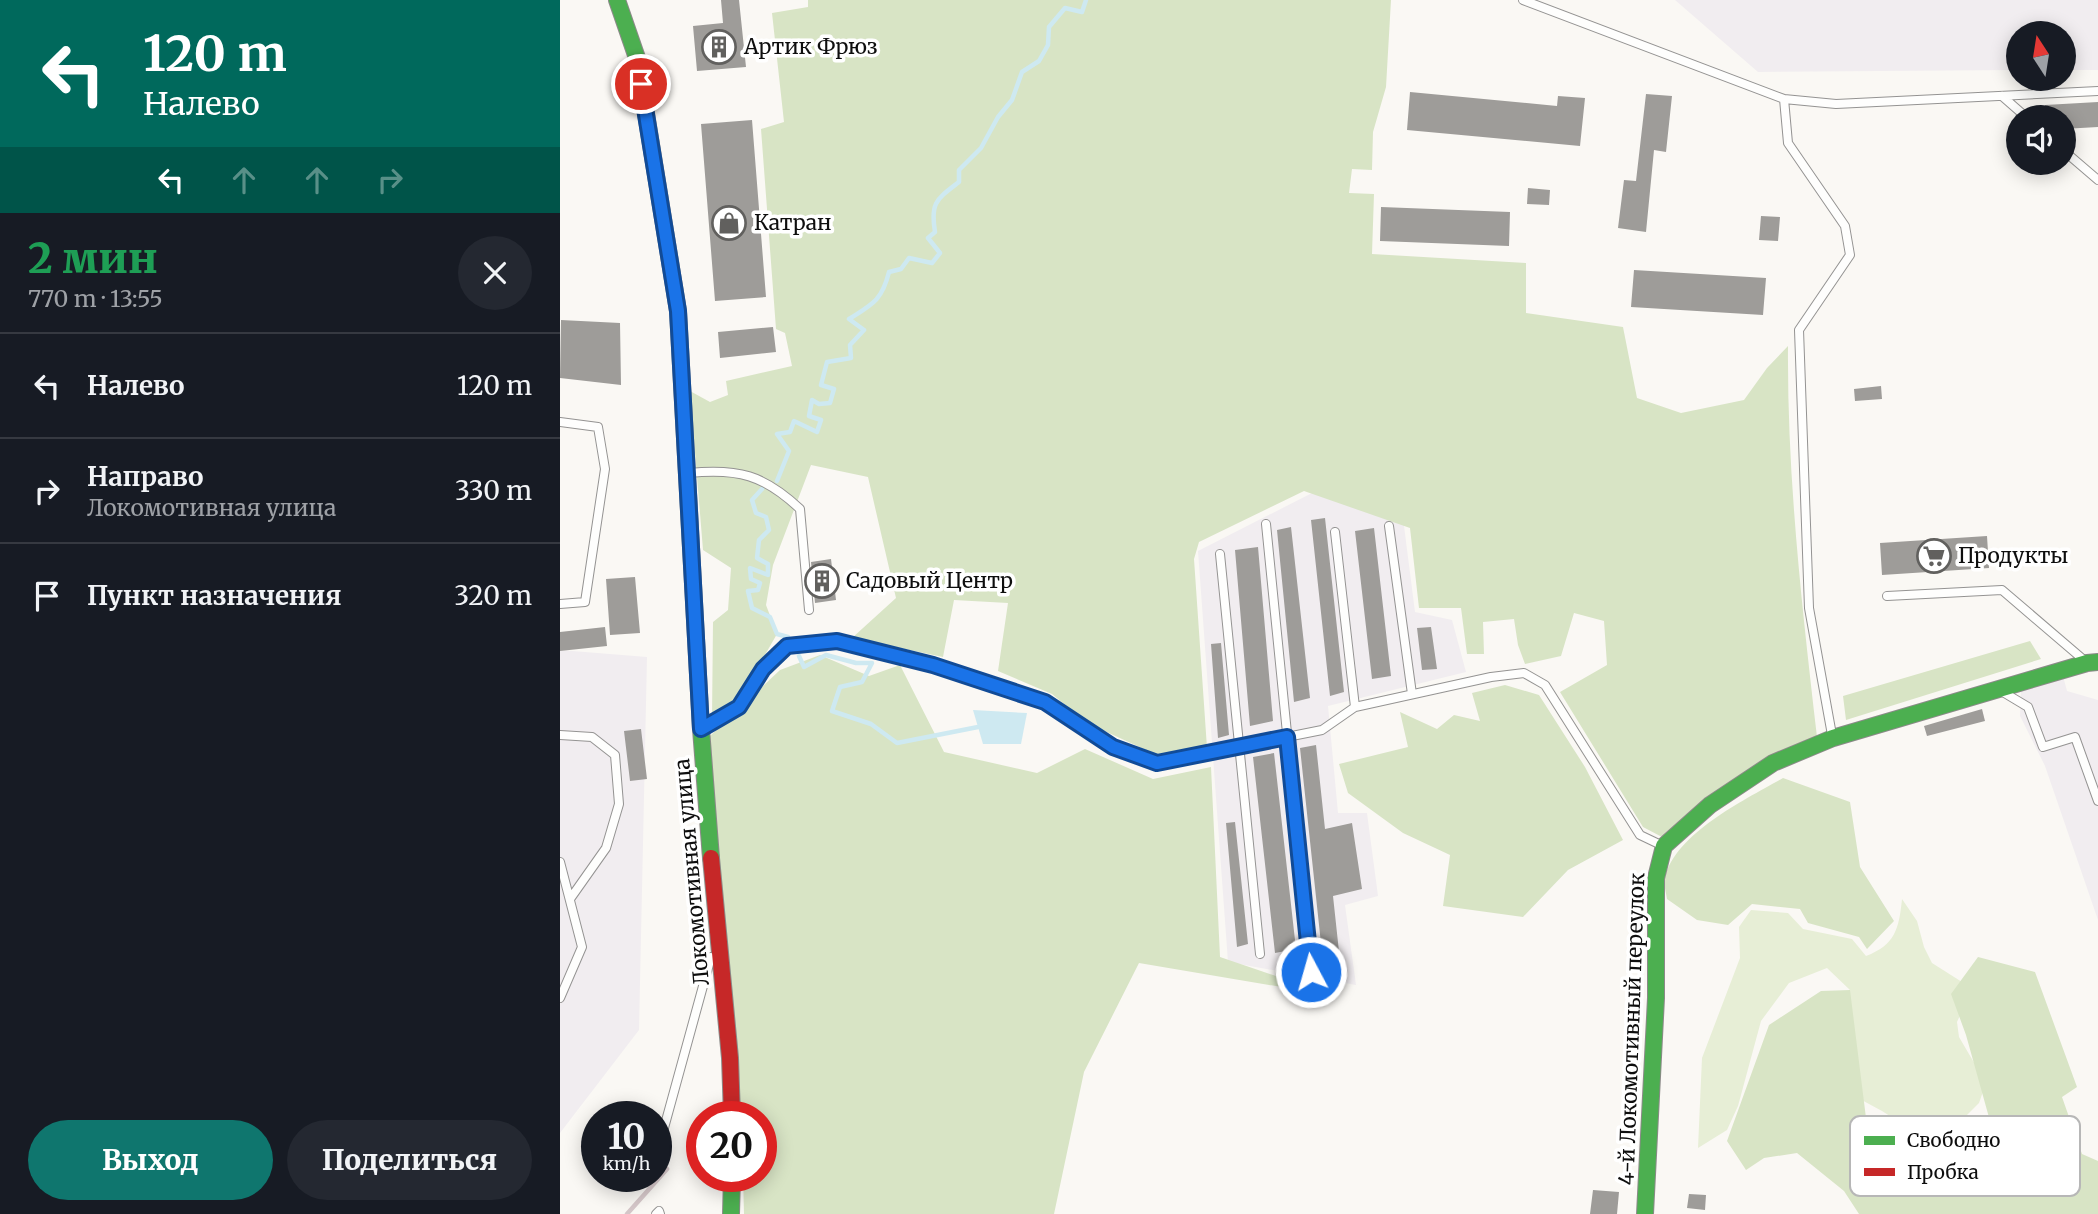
<!DOCTYPE html>
<html lang="ru">
<head>
<meta charset="utf-8">
<style>
	body { margin:0; font-family:Merriweather,serif; background:#242831; color:#f1f3f6; height:100vh; display:flex; flex-direction:column; font-size:26px; white-space:nowrap }
	* { box-sizing:border-box; margin:0 }
	p { font-size:23px; color:#9ea1a6 }
	.icon { flex:none; width:38px; height:38px; fill:none; stroke:currentColor; stroke-width:2; stroke-linecap:round; stroke-linejoin:round }
	.map { position:relative; flex:1; overflow:hidden }
	.drawer { display:flex; flex-direction:column; background:#171b24; width:560px }
	.drawer>* { flex:none }
	.guide { background:#00695c; color:#fff; overflow:hidden }
	.needle { width:46px; rotate:348deg }
	.fabs { position:absolute; left:1446px; top:21px; display:grid; gap:14px }
	.fabs a { display:grid; place-items:center; width:70px; height:70px; border-radius:50%; background:#171b24; box-shadow:0 4px 18px #0003; font-size:35px }
	.speed { position:absolute; left:21px; top:1101px; display:flex; gap:14px; font-size:35px; font-weight:700; text-align:center }
	.speed>* { display:grid; place-content:center; width:91px; height:91px; border-radius:50%; background:#171b24; box-shadow:0 4px 18px #0003; line-height:1 }
	.speed small { font-size:18px; font-weight:400 }
	.speed .limit { border:10px solid #d22; background:#fff; color:#111 }
	.pin { position:absolute; display:grid; place-items:center; width:60px; height:60px; color:#fff; margin:-30px; border:4px solid #fff; border-radius:50%; box-shadow:0 2px 7px #0007 }
	.me { position:absolute; width:77px; margin:-38px; rotate:354deg; stroke-linejoin:round; filter:drop-shadow(0 0 5px #0008) }
	.turn { display:flex; align-items:center; gap:24px; height:147px; padding:0 28px; font-size:32px }
	.turn .icon { width:91px; height:91px; stroke-width:2.5 }
	.turn b { display:block; font-size:49px; line-height:60px }
	.lanes { display:flex; align-items:center; height:66px; padding:0 28px; background:#0003; justify-content:center; gap:35px; direction:ltr }
	.lanes .off { opacity:.35 }
	.round { display:grid; place-items:center; flex:none; width:74px; height:74px; border-radius:37px; background:#242831 }
	.head { display:flex; align-items:center; justify-content:space-between; height:119px; padding:0 28px }
	h1 { font-size:42px; font-weight:800; line-height:52px; color:#1e9e55 }
	.primary-button { display:flex; gap:14px; margin-top:auto; padding:14px 28px }
	.primary-button a { flex:1; height:80px; border-radius:42px; background:#0f766e; color:#fff; font-size:28px; font-weight:800; line-height:80px; text-align:center }
	.primary-button a+a { background:#242831; color:#f1f3f6 }
	ul { padding:0; list-style:none }
	li { display:flex; align-items:center; gap:21px; height:105px; padding:0 28px; border-top:2px solid #363941 }
	li div { flex:1 }
	li b { display:block; font-size:26px }
	li em { font-style:normal }
	main { display:flex; flex:1; min-height:0 }
	.map>svg:first-child { display:block }
</style>
</head>
<body>
<main>
<section class="drawer">
<div class="guide">
<div class="turn"><svg class="icon" aria-label="left" viewBox="0 0 24 24"><path d="M17 20v-9H6M10 6l-5 5 5 5"/></svg><div><b>120 m</b>Налево</div></div>
<div class="lanes"><svg class="icon" aria-label="left" viewBox="0 0 24 24"><path d="M17 20v-9H6M10 6l-5 5 5 5"/></svg><svg class="icon off" aria-label="ahead" viewBox="0 0 24 24"><path d="M12 20V5M6 11l6-6 6 6"/></svg><svg class="icon off" aria-label="ahead" viewBox="0 0 24 24"><path d="M12 20V5M6 11l6-6 6 6"/></svg><svg class="icon off" aria-label="right" viewBox="0 0 24 24"><path d="M7 20v-9h11M14 6l5 5-5 5"/></svg></div>
</div>
<div class="head"><div><h1>2 мин</h1><p>770 m · 13:55</p></div><a class="round"><svg class="icon" aria-label="close" viewBox="0 0 24 24"><path d="M6 6l12 12M18 6L6 18"/></svg></a></div>
<ul>
<li><svg class="icon" aria-label="left" viewBox="0 0 24 24"><path d="M17 20v-9H6M10 6l-5 5 5 5"/></svg><div><b>Налево</b></div><em>120 m</em></li>
<li><svg class="icon" aria-label="right" viewBox="0 0 24 24"><path d="M7 20v-9h11M14 6l5 5-5 5"/></svg><div><b>Направо</b><p>Локомотивная улица</p></div><em>330 m</em></li>
<li><svg class="icon" aria-label="arrive" viewBox="0 0 24 24"><path d="M6 21V4h12l-3 4 3 4H6"/></svg><div><b>Пункт назначения</b></div><em>320 m</em></li>
</ul>
<div class="primary-button"><a>Выход</a><a>Поделиться</a></div>
</section>
<div class="map">
<svg width="1538" height="1214" viewBox="0 0 1538 1214">
	<rect width="100%" height="100%" fill="#faf8f4"/>
	<path fill="#f1edf0" d="M1115,0H1538V70H1503V33H1458V70L1198,72Z
		M756,491L843,518L855,612L892,620L906,672L768,706L778,813H807L818,896L785,905L796,985L668,962L638,551Z
		M0,650L87,657L79,1030L0,1133Z
		M1503,676L1507,691L1538,700V920L1485,766L1460,716L1461,690Z"/>
	<path fill="#e7eed6" d="M1342,899L1357,921L1364,947L1372,963L1402,982L1411,991L1397,1022L1399,1037L1426,1083L1419,1103L1391,1131L1376,1171L1352,1130L1322,1111L1285,1091L1290,990L1267,968L1229,983L1201,1021L1178,1106L1167,1130L1138,1148L1142,1058L1180,958L1179,927L1191,910L1228,913L1243,929L1292,939L1306,956C1335,945 1339,929 1342,899Z"/>
	<path fill="#d8e4c5" d="M248,0H831L826,87L813,132L812,170L792,169L789,193L814,194L812,254L966,263V313L1063,327L1077,398L1121,413L1184,400L1207,368L1228,346C1227,477 1242,607 1257,737L1102,837L1083,827L1000,692L1047,665L1044,621L1014,613L1001,656L965,664L958,645L954,619L923,622L924,654H907L901,608H859L850,528L744,491L639,542L634,559L647,748L597,755L527,723L492,694L438,671L448,603L394,600L383,657L292,638L336,598L308,477L251,465L213,565L206,605L217,634L179,700L152,718L153,622L168,610L171,568L143,550L130,391L150,402L168,395L166,381L232,366L225,333L216,329L201,129L224,122L212,13L248,7Z
		M1470,641L1481,659L1286,720L1283,696Z
		M260,655L309,676L340,665L384,752L477,773L525,749L593,779L651,767L660,957L775,996L579,963L524,1072L494,1214H184L183,1176H201V1116H176L150,736L220,670Z
		M945,685L979,695L1025,767L1063,840L1008,870L963,917L883,906L890,855L843,833L788,793L779,764L848,747L840,712L877,729L894,715L920,721L912,693Z
		M1223,778L1290,802L1300,867L1334,921L1307,949L1299,937L1248,923L1240,909L1192,904L1168,925L1137,920L1107,899C1106,892 1103,883 1105,877C1116,833 1186,799 1223,778Z
		M1418,957L1475,972L1517,1087L1502,1097L1522,1154L1538,1161V1214H1299L1284,1191L1237,1153L1204,1158L1186,1170L1167,1141L1209,1025L1261,991L1290,990L1306,1118L1390,1152L1430,1121L1406,1035L1391,994Z"/>
	<path fill="#cee9f1" d="M413,710L467,713L461,744H423Z"/>
	<g fill="none" stroke-linecap="round" stroke-linejoin="round">
		<path stroke="#cee9f1" stroke-width="4.5" d="M217,481L229,451L217,434L230,432L234,421L257,432L261,420L249,416L252,400L259,404L270,403L274,389L261,385L267,362L291,358L290,345L304,330L289,319C313,304 322,300 329,272L341,269L349,258L372,263L380,253L368,238L375,232C370,202 377,199 399,182V170L421,148L438,117L452,100L462,72L479,61L488,45L489,27L505,8L522,12L526,0
			M202,489L192,500L196,513L206,517L209,530L199,540L197,558L208,564V575L190,568L191,579L200,583L198,590L188,591L192,608L210,617L217,634L228,637
			M239,656L244,667L266,655L296,663H312L302,682L280,687L272,711L311,724L337,743L418,727"/>
	</g>
	<path fill="#9e9c99" d="M161,0H179L186,67L137,71L133,26L163,23Z
		M850,92L997,106L998,96L1025,98L1020,146L847,130Z
		M1086,94L1112,96L1106,152L1094,150L1086,232L1058,228L1064,180L1076,181Z
		M1538,102V127L1503,129V117H1486L1485,105Z
		M192,120L206,297L155,301L141,124Z
		M968,188L990,190L989,205L967,204Z
		M821,207L950,212L949,246L820,241Z
		M1201,216L1220,217L1218,241L1199,240Z
		M1074,270L1206,278L1203,315L1071,307Z
		M1,320L60,323L61,385L0,378Z
		M213,327L216,352L160,358L158,332Z
		M1321,386L1322,399L1295,401L1294,389Z
		M765,518L784,692L770,696L751,520Z
		M731,527L750,698L734,702L717,530Z
		M814,528L831,676L812,679L795,531Z
		M1427,536L1429,568L1322,575L1320,543Z
		M698,547L713,721L690,726L675,550Z
		M271,559L276,600L255,603L251,562Z
		M75,577L80,633L50,635L46,579Z
		M45,627L47,646L0,651V632Z
		M871,627L877,669L862,670L857,628Z
		M661,643L669,735L658,738L651,644Z
		M1422,709L1425,721L1367,736L1364,726Z
		M81,729L87,779L70,781L64,731Z
		M756,745L765,829L792,823L802,889L773,896L780,961L763,962L740,748Z
		M714,753L736,949L715,953L693,757Z
		M675,822L688,944L677,947L666,823Z
		M1033,1190L1059,1192L1057,1214H1030Z
		M1129,1194L1146,1195L1145,1210L1127,1208Z"/>
	<g fill="none" stroke-linecap="round" stroke-linejoin="round">
		<g stroke="#949392" stroke-width="10">
			<path id="lane" d="M963,0L1224,99L1276,104L1538,91
				M1442,96L1466,117
				M1224,99L1228,143L1285,226L1290,255L1239,330L1249,608L1272,735
				M1503,150L1538,180
				M0,422L38,427L45,469L25,602L0,604
				M129,473C178,468 204,475 240,509L249,610
				M706,524L751,972
				M829,526L852,694
				M775,532L795,707
				M660,554L700,954
				M1327,596L1442,590L1525,661
				M1443,692L1468,707L1483,747L1515,737L1538,801
				M143,728L179,707L203,669L227,647L277,641L373,665L485,702L553,747L597,763L762,730L795,707L931,677L964,673L985,685L1080,835L1101,845
				M0,735L32,737L55,755L59,804L46,848L10,899
				M0,862L22,947L0,998
				M104,1128L151,957
				M96,1214L99,1211L100,1214"/>
		</g>
		<g stroke="#8b8a88" stroke-width="18">
			<path id="fast" d="M57,0L77,58L118,311L141,729L151,858
				M171,1214L172,1176
				M1085,1214L1096,998V878L1104,846L1150,805L1213,763L1273,738L1527,663L1538,662"/>
		</g>
		<g stroke="#8b8a88" stroke-width="18">
			<path id="jam" d="M151,858L170,1058L172,1116"/>
		</g>
		<use href="#lane" stroke="#fefefd" stroke-width="8"/>
		<use href="#fast" stroke="#4caf50" stroke-width="16"/>
		<use href="#jam" stroke="#c62828" stroke-width="16"/>
		<path stroke="#d5c7c9" stroke-width="4.5" d="M67,1214L107,1169"/>
	</g>
	<g fill="none" stroke-linecap="round" stroke-linejoin="round">
		<g stroke="#114b97" stroke-width="18">
			<path id="route" d="M81,84L118,311L141,729L179,707L203,669L227,646L277,641L373,665L485,702L553,747L597,763L727,737L751,972"/>
		</g>
		<use href="#route" stroke="#1a73e8" stroke-width="12"/>
	</g>
	<defs>
		<g id="building-ring" transform="scale(1.75)"><circle r="9.5" fill="#fff" stroke="#61605e" stroke-width="1.5"/><path d="M-4-6H4V6H1V3H-1V6H-4ZM-2.5-4.3h1.7v1.8h-1.7ZM.8-4.3h1.7v1.8H.8ZM-2.5-1h1.7V.8h-1.7ZM.8-1h1.7V.8H.8Z" fill="#61605e"/></g>
		<g id="shop-ring" transform="scale(1.75)"><circle r="9.5" fill="#fff" stroke="#61605e" stroke-width="1.5"/><path d="M-5-2.5h2.3a2.7 3.5 0 0 1 5.4 0H5L5.5 6h-11ZM-1.5-2.5h3a1.5 2.3 0 0 0-3 0Z" fill="#61605e"/></g>
		<g id="supermarket-ring" transform="scale(1.75)"><circle r="9.5" fill="#fff" stroke="#61605e" stroke-width="1.5"/><path d="M-6-5.5h2.5l.6 2H6L4.5 2H-2.5L-4.4-4H-6ZM-1.5 3.2a1.3 1.3 0 1 0 .1 0ZM3 3.2a1.3 1.3 0 1 0 .1 0Z" fill="#61605e"/></g>
	</defs>
	<g fill-rule="evenodd">
		<use href="#building-ring" x="159" y="47"/>
		<use href="#shop-ring" x="169" y="223"/>
		<use href="#supermarket-ring" x="1374" y="556"/>
		<use href="#building-ring" x="262" y="581"/>
	</g>
	<g text-anchor="middle" stroke-width="7" stroke-linejoin="round" paint-order="stroke">
		<g font-size="21" fill="#0e0e0e" stroke="#fff" text-anchor="start">
			<text x="184" y="54">Артик Фрюз</text>
			<text x="194" y="230">Катран</text>
			<text x="1398" y="563">Продукты</text>
			<text x="286" y="588">Садовый Центр</text>
		</g>
		<g font-size="21" fill="#0e0e0e" stroke="#fff">
			<text transform="translate(132 872) rotate(-95)" y="7">Локомотивная улица</text>
			<text transform="translate(1072 1029) rotate(-88)" y="7">4-й Локомотивный переулок</text>
		</g>
	</g>
	<rect x="1290" y="1116" width="230" height="80" rx="10" fill="#fff" stroke="#b7b7b7" stroke-width="2"/>
	<rect x="1304" y="1136" width="31" height="9" fill="#4caf50"/>
	<rect x="1304" y="1168" width="31" height="8" fill="#c62828"/>
	<g font-size="19" fill="#0e0e0e">
		<text x="1347" y="1147">Свободно</text>
		<text x="1347" y="1179">Пробка</text>
	</g>
</svg>
<div class="fabs">
<a><svg class="needle" viewBox="-14 -14 28 28"><path d="M0-13l5 13h-10z" fill="#e53935"/><path d="M0 13l5-13h-10z" fill="#9ea1a6"/></svg></a>
<a><svg class="icon" aria-label="sound" viewBox="0 0 24 24"><path d="M4 9h4l5-4v14l-5-4H4zM17 9q2 3 0 6"/></svg></a>
</div>
<div class="speed"><div>10<small>km/h</small></div><div class="limit">20</div></div>
<div class="pin" style="left:81px;top:84px;background:#d93025"><svg class="icon" aria-label="arrive" viewBox="0 0 24 24"><path d="M6 21V4h12l-3 4 3 4H6"/></svg></div>
<svg class="me" style="left:751px;top:972px" viewBox="-20 -20 40 40"><circle r="17" fill="#1a73e8" stroke="#fff" stroke-width="3"/><path d="M0-11L8 9 0 5-8 9z" fill="#fff"/></svg>
</div>
</main>
</body>
</html>
